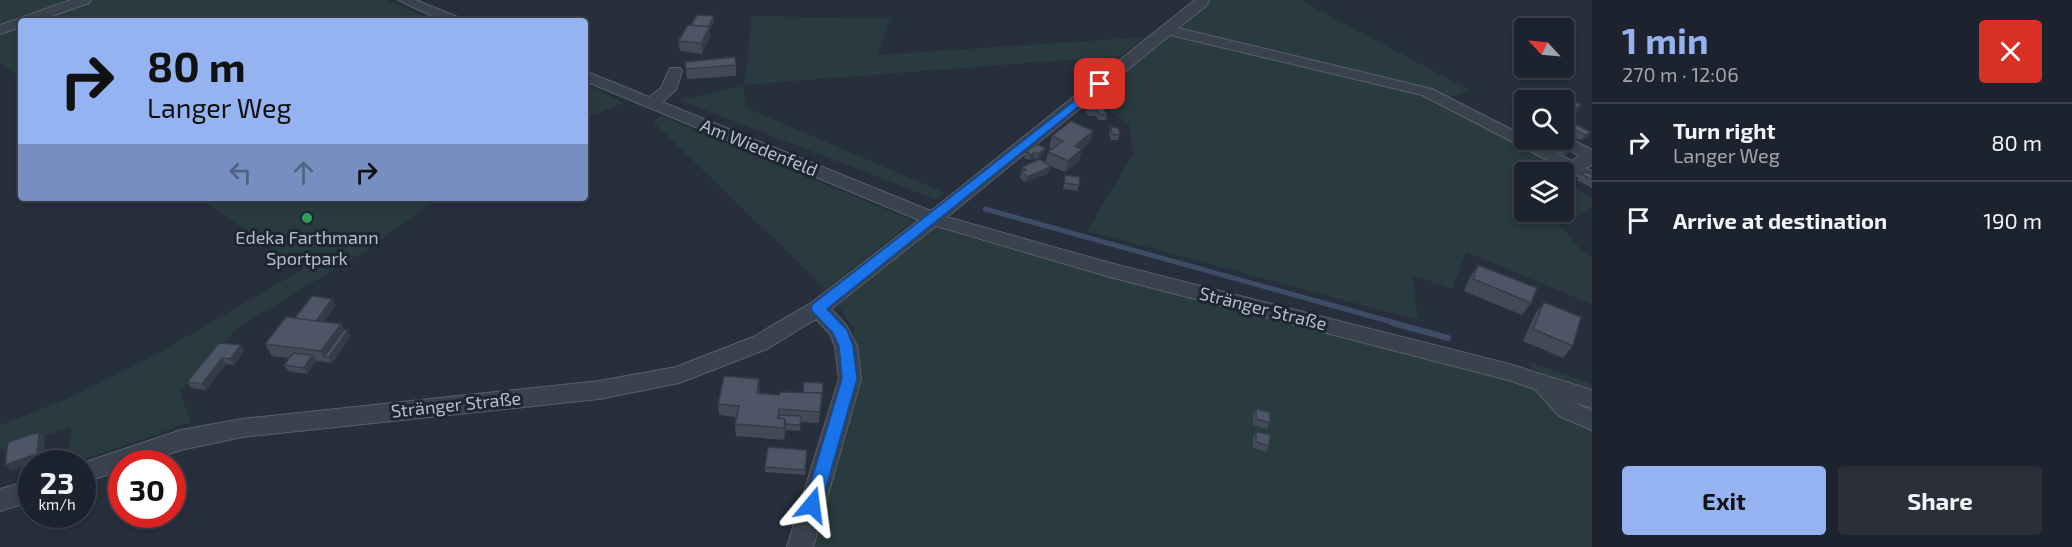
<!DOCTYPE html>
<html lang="en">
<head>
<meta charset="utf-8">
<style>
	body { margin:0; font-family:"Exo 2",sans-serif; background:#2a2f3a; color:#f1f3f6; height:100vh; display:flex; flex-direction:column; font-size:22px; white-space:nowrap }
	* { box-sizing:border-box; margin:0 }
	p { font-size:20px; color:#a0a4aa }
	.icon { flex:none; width:33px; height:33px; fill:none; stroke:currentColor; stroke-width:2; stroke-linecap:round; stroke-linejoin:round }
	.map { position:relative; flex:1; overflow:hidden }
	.details { display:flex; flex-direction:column; background:#1d232e; width:480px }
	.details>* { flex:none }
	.top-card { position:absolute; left:18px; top:18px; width:570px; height:183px; border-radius:6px; box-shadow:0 3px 9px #0003,0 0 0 2px #3b404a; background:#94b3f0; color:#111; overflow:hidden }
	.needle { width:39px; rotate:296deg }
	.buttons { position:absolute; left:1514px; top:18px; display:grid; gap:12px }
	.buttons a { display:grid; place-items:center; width:60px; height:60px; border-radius:6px; background:#1d232e; box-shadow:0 3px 9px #0003,0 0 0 2px #3b404a; font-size:30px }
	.speed { position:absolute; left:18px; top:450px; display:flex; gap:12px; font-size:30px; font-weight:700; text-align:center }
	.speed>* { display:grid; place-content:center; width:78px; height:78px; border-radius:50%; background:#1d232e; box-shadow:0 3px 9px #0003,0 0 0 2px #3b404a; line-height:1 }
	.speed small { font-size:15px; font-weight:400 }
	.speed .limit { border:9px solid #d22; background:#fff; color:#111 }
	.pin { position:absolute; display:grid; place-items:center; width:51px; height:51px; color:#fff; margin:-26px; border-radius:12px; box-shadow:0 3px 9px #0006 }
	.me { position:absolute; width:66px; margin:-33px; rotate:16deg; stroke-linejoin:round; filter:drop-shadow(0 0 4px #0008) }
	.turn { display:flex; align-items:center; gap:21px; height:126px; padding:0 30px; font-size:27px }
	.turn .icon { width:78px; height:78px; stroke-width:2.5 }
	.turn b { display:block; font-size:42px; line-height:51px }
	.lanes { display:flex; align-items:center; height:57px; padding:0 30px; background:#0003; justify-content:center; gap:30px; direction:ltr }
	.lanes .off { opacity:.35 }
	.round { display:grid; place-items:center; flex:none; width:63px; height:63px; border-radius:6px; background:#2a2f3a }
	.summary { display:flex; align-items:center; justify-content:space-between; height:102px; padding:0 30px }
	h1 { font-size:36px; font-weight:700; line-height:45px; color:#94b3f0 }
	.cta { display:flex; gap:12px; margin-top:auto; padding:12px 30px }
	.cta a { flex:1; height:69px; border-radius:6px; background:#94b3f0; color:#111; font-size:24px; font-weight:700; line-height:69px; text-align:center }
	.cta a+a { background:#2a2f3a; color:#f1f3f6 }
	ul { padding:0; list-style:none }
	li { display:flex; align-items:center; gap:18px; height:78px; padding:0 30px; border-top:2px solid #3b404a }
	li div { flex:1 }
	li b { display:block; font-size:22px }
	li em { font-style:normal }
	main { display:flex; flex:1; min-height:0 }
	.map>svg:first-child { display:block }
</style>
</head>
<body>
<main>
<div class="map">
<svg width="1592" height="547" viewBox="0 0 1592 547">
	<rect width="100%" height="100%" fill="#272f3d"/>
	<path fill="#293b3e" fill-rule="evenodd" d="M0,0H386L435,21H21V77L0,63Z
		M1210,0H1300L1469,90L1448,99L1180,29Z
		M751,16L890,18L877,55L1146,37L1120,56L743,85L747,65Z
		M1173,34L1430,97L1576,173L1563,182L1592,198V207L1560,225L1581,250L1592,257V304L1466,252L1452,289L1412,275L1418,320L1087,231L1133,154L1129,124L1092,100ZM1524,172H1563V212H1524Z
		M585,85L624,103L585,118Z
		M743,86L746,108L945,193L935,199L679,100Z
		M661,116L913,221L826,289L653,122Z
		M199,198H438L366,250L237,328L180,392L191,422L73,463H67L71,427L0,450V425L67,399L157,354L303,269Z
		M936,228L1115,278L1530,385L1592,426V547H809L858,378L853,328L838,305Z
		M1527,361L1592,384V391L1533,369Z"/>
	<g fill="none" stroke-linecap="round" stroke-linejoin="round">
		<path stroke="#3e4c65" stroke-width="5" d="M985,209L1399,324"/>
		<path stroke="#3e4c65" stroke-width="6" d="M1393,323L1448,338"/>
		<g stroke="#585f6b" stroke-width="2">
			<path id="minor" d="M71,0H91L89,3L38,21H21V27L0,34V25Z
				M398,0H416L460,18L462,21H443Z
				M1195,0H1209L1206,6L1178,28L1432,89L1524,136V140H1531L1572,161L1579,156L1555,140H1563V135L1592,150V165L1585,168L1592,171V183L1422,95L1170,35L947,217L1110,263L1509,364L1592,390V408L1573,402L1592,411V430L1559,416L1535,389L1508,380L1110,277L936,226L831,309L846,325L857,346L861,379L813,547H787L839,379L835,346L830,334L816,319L767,349L679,383L599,399L242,437L181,450L140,464H122V470L82,483V464H80L181,430L242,419L599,381L676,367L753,337L811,303L919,220L585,81V71L649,97L661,88L670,68H680L682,71L676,90L662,102L931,211Z
				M32,480V501L0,511V489Z"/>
		</g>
		<use href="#minor" fill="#3a424e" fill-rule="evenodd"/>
	</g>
	<path fill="#424a58" d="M714,16V22L710,29V37L702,54L680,51L678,41L691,25Z
		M685,62L736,65V76L687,79Z
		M1554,92L1582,105L1574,116L1563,121V100H1530L1532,98Z
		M1092,100L1107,114L1106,120H1098L1096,116H1088L1086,112L1087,106H1091Z
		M1524,105V118L1515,113L1519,108Z
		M1111,127L1120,135L1118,140H1111L1109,133Z
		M1569,127L1591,132L1586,138L1580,140L1565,133Z
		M1052,136L1090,142L1082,149L1079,161L1065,172L1046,164L1049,173L1025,182L1020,178L1022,167L1045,163L1048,152L1052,149L1049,147Z
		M1555,142L1576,146L1571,152L1563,155L1551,148Z
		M1036,144L1044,154L1037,159L1034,158L1030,160L1024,158L1026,152Z
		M1581,174L1592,175V188L1577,180Z
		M1065,175L1079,185L1077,191L1063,189Z
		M1478,265L1531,303L1522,315L1464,291L1470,277Z
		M332,299L336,305L323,322L341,324L344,330L351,336L332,363L316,361L307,374L288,371L284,365L290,358L272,356L265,344Z
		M1544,302L1573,346L1563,358L1523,341L1535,314Z
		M241,345L244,351L234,365L226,364L206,390L192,388L187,382Z
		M759,379V393L779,395L803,393L823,383L819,423L801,422L800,431L786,430L784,440L736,436L735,424L737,417L719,415L718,404Z
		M1256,409L1270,423L1267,429L1253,425V414Z
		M1256,431L1269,446L1266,452L1253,448V437Z
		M807,456L805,475L765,472V467Z"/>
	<path fill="#363c47" d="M714,16V22L710,29V37L702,54L701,43Z
		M1582,105L1574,116L1563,121V119L1569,111Z
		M1093,131L1090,142L1072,157L1075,146Z
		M1591,132L1586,138L1580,140L1585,135Z
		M1576,146L1571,152L1563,155L1568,149Z
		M1046,148L1044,154L1037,159L1038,154Z
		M1082,149L1079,161L1065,172L1068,161Z
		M1035,152L1034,158L1030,160L1031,155Z
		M1051,167L1049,173L1025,182L1027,177Z
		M332,299L336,305L316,332L312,326Z
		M341,324L346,333L348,330L351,336L332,363L329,357H324L321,351Z
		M241,345L244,351L234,365L230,359Z
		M312,355L316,361L307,374L304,368Z
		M222,358L226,364L206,390L202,384Z
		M759,379L760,390L758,405L757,393Z
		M785,419L786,430L784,440V428Z
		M39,432L45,438L43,460L11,471L5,465Z"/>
	<path fill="#4d5666" stroke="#363c47" stroke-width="1.5" d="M697,15L714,16L708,27L691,25Z
		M688,25L710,27L701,43L678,41Z
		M735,57L736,65L686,69L685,62Z
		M1554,92L1582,105L1569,111L1563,108V100H1536L1532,98Z
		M1092,100H1099L1107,114L1100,115L1097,110L1089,111L1087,106H1095Z
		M1524,105V110L1519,108Z
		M1071,121L1093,131L1075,146L1082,149L1068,161L1048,152L1063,141L1052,136Z
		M1575,124L1591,132L1585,135L1569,127Z
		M1111,127L1118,128L1120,135L1112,134Z
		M1563,139L1576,146L1568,149L1555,142Z
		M1036,144L1046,148L1038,154L1035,152L1031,155L1026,152Z
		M1040,159L1051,167L1027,177L1021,172L1026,170L1022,167Z
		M1587,172L1592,175V180L1581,174Z
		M1065,175L1080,177L1079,185L1064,183Z
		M1478,265L1537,288L1531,303L1473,279Z
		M312,296L332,299L316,321L295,318Z
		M1544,302L1581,317L1573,346L1533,329Z
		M286,317L341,324L321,351L265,344Z
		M344,330H348L329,357H324Z
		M219,343L241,345L230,359L222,358L202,384L187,382Z
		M293,353L312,355L304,368L284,365Z
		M724,376L759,379L757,393L779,395L780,392L822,393L820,412L779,409L778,418L785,419L784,428L735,424L739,406L718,404Z
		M804,382L823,383L822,398V393H803Z
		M1256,409L1270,412V423L1256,419Z
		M779,415L801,416L800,425L786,424L785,419L779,418Z
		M1256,431L1270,435L1269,446L1256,442Z
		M39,432L37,454L5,465L8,442Z
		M768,447L807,450L805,470L765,467Z"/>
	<path fill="#1a73e8" stroke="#114b97" stroke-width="1.5" d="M1100,81L1105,84L1104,86L827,309L847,330L853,346L857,379L821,505L819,510L812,513L806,510L804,505L842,379L839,346L833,333L813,312L811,308L813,304Z"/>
	<circle fill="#2e9e5b" stroke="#1f2633" stroke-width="2" cx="307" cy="218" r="6"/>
	<g text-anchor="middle" stroke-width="6" stroke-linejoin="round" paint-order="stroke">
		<g font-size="18" fill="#b7bdc8" stroke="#1f2633">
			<text transform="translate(759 148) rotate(22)" y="6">Am Wiedenfeld</text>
			<text transform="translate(1263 309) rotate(14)" y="6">Stränger Straße</text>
			<text transform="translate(456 405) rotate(-6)" y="6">Stränger Straße</text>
		</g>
		<g font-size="18" fill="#b7bdc8" stroke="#1f2633">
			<text x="307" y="244">Edeka Farthmann<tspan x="307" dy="21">Sportpark</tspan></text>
		</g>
	</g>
</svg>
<div class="buttons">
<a><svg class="needle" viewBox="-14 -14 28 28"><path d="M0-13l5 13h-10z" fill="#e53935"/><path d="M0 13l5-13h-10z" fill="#a0a4aa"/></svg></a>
<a><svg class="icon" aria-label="search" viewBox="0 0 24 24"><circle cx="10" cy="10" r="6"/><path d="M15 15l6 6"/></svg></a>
<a><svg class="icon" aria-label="layers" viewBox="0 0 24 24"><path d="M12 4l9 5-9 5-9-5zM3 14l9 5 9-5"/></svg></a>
</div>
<div class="speed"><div>23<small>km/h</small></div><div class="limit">30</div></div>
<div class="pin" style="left:1100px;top:84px;background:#d93025"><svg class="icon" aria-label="arrive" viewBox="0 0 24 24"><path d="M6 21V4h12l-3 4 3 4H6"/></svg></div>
<svg class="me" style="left:812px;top:505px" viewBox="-20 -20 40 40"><path d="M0-17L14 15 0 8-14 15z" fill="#1a73e8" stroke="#fff" stroke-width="4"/></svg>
<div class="top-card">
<div class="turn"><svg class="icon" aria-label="right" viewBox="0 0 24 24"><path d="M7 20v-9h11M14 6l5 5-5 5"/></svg><div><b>80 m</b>Langer Weg</div></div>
<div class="lanes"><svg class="icon off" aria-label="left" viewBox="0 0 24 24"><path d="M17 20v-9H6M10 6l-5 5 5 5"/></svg><svg class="icon off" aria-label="ahead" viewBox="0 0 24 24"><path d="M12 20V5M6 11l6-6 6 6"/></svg><svg class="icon" aria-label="right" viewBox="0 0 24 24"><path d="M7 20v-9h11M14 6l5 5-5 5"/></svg></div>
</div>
</div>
<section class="details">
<div class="summary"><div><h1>1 min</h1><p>270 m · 12:06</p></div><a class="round" style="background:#d93025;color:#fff"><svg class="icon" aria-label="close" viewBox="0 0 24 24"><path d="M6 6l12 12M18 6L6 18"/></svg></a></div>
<ul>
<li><svg class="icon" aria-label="right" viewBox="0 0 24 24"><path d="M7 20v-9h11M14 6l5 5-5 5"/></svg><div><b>Turn right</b><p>Langer Weg</p></div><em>80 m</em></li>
<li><svg class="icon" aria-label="arrive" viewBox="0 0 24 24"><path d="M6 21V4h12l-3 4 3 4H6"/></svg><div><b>Arrive at destination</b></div><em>190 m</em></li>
</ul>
<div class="cta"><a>Exit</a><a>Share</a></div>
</section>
</main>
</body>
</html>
